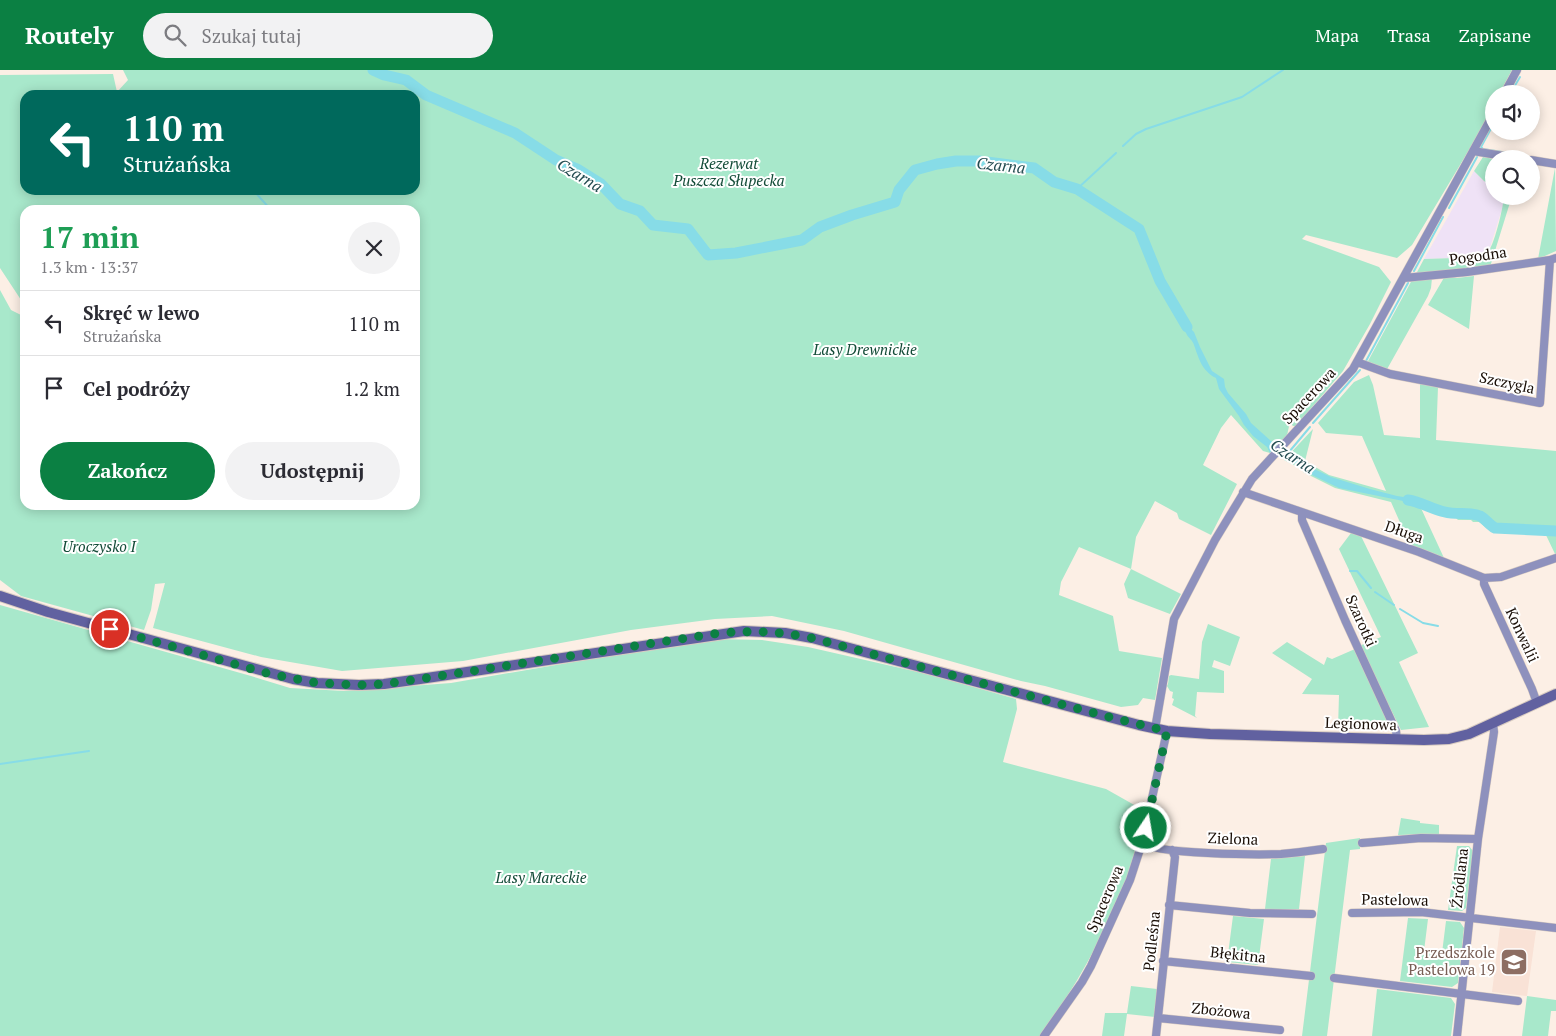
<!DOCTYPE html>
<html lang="pl">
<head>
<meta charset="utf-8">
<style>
	body { margin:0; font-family:"PT Serif",serif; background:#f2f2f3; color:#2b2b33; height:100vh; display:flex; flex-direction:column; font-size:19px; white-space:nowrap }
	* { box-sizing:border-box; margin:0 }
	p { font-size:16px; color:#7c7c81 }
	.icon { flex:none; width:28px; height:28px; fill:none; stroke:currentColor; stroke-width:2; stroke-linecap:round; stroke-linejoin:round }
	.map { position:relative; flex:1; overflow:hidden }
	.side { position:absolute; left:20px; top:135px; width:400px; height:305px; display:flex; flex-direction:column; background:#fff; border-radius:15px; box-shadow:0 2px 12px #0003 }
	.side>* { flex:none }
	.banner { position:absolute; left:20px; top:20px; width:400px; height:105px; border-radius:15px; box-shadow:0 2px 12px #0003; background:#00695c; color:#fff; overflow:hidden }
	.tools { position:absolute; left:1485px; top:15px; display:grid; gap:10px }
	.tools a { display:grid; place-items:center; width:55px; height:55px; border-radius:50%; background:#fff; box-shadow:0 2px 12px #0003; font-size:25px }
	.pin { position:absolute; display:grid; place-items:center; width:42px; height:42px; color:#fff; margin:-21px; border:2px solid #fff; border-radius:50%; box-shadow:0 1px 5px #0007 }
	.me { position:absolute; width:55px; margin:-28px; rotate:12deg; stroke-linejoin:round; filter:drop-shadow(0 0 4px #0008) }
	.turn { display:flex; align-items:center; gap:18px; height:105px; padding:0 20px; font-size:22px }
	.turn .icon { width:65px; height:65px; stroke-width:2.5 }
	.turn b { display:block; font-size:35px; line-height:42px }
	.round { display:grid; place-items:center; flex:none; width:52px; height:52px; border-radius:26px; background:#f2f2f3 }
	.headline { display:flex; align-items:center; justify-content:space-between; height:85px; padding:0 20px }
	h1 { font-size:30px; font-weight:700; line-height:38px; color:#1e9e55 }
	.primary-button { display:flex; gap:10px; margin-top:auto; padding:10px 20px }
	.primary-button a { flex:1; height:58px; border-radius:30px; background:#0b8043; color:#fff; font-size:20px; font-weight:700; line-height:58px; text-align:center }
	.primary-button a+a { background:#f2f2f3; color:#2b2b33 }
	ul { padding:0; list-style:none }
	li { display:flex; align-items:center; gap:15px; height:65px; padding:0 20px; border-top:1px solid #e1e1e2 }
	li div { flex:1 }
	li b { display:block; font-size:19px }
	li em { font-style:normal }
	header { display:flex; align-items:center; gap:30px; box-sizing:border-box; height:70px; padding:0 25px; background:#0b8043; color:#fff }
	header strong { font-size:24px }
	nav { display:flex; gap:28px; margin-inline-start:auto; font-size:18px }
	.search { width:350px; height:45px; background:#f2f2f3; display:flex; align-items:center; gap:12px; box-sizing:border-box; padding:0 18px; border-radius:28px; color:#7c7c81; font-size:19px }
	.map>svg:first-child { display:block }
</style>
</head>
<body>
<header>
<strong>Routely</strong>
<div class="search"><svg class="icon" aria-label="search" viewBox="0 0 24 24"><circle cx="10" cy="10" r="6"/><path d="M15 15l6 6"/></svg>Szukaj tutaj</div>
<nav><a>Mapa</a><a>Trasa</a><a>Zapisane</a></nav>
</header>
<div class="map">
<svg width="1556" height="966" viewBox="0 0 1556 966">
	<rect width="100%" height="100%" fill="#fcefe5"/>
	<path fill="#efe2f6" d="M1474,101L1484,111L1494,117V126H1504L1503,136L1488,184L1485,187L1424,189Z"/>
	<path fill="#f9e2d6" d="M1500,857L1536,861L1527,926L1492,922Z"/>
	<path fill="#a8e8cb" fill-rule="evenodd" d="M123,0H1512L1499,24H1494V34L1472,75L1412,175L1397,188L1306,165L1302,169L1379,197L1391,212L1370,254L1343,301L1296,356H1293L1290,353C1286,366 1290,364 1279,374H1277L1270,383L1263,381L1231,345L1221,358L1203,395L1237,414L1211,465L1179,449L1177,443L1155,431L1136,467L1131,499L1181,524L1170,544L1128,528L1124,514L1131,499L1079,477L1061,512L1059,525L1113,546L1119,581L1162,588L1155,630L1143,628L1138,635L1121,637L1045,616L1021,611L844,561L772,546L715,549L631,560L463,591L342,601L261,587L153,558L165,513L155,514L151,540L144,560L21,526L0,510V220L11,240L25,247V435H415V140H25V236L0,198V5L113,4L117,22L128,10ZM25,25H415V120H25Z
		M1483,87L1494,89V117L1484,111L1474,101Z
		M1555,98L1556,181L1538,189Z
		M1504,126H1512L1490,197L1416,204L1424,189L1485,187C1494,178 1503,139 1504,126Z
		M1445,206L1457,208L1474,206L1469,259L1428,235Z
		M1432,208L1431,218L1428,226L1386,301L1367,293L1412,210Z
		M1369,305L1373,315L1384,365L1420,368V312L1438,317L1436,370L1556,381V486L1545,463L1489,460L1479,452H1473L1471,450H1458L1455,447L1420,436L1444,488L1410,475L1391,432L1335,418L1303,402V400L1284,390L1313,359L1305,391L1329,405L1386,421L1362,366L1326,363L1318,353L1354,312Z
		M1351,463L1361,466L1418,583L1399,592L1429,657L1401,660L1359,576L1381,567L1339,479Z
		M0,535L251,606L290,618L344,621L451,613L585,590L607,580L714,569L762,570L808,577L931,605L1016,629L1017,639L1003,692L1106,719L1145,741C1141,759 1138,779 1131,797C1109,858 1078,914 1040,966H0Z
		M1208,554L1240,567L1230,596L1214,590L1212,597L1224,601V623L1197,622L1195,646L1197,648L1172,635L1174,629L1172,628L1173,622L1170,621L1167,616C1169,613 1168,610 1169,606L1171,605L1199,609L1202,572Z
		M1287,572L1324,595L1327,587L1332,589L1355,579L1390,655L1387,659L1338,658L1339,625L1302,624L1312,609L1272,583Z
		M1401,748L1420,751V753L1439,755V764L1398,765Z
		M1360,768V779L1350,780L1327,966H1302L1326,773Z
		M1457,776H1469L1473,781L1466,838L1462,841L1448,840Z
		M1305,786L1299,839H1265L1271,789Z
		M1233,846L1264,849L1258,895L1227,892Z
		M1408,848L1428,849L1424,881L1442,883L1446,851L1460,852L1464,858L1458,913L1452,917L1400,911Z
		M1131,916L1157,919L1155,947L1127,944L1124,966H1102L1105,943H1127Z
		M1377,919L1451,928L1455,934L1451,966H1372Z
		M1527,926L1556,930V941H1551L1548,966H1522Z"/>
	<path fill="#87dce7" d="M1183,245L1187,255L1194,262L1200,277L1212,301L1224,309L1225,317L1228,323L1246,344L1251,353L1271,371L1290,382L1292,386L1308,396L1331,407L1370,419L1397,426L1423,430V435L1339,418L1314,406L1296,394L1270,383L1267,377L1253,366L1244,355L1239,346L1219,319L1216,308C1202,301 1199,289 1194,275C1193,271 1189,268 1187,265C1184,259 1181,252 1179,246Z"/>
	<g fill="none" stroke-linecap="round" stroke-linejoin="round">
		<path stroke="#87dce7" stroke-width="2" d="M1510,24L1520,7
			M1494,53L1481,77L1483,79L1527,86
			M1123,76L1136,64L1146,59L1242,27L1283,0
			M1077,119L1116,83
			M253,120L271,140
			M1449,138L1477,87
			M1414,201L1443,147
			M1366,291L1408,213
			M1313,353L1360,300
			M1289,382L1310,357
			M1350,501H1357L1371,518
			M1375,522L1394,535
			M1400,539L1423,553L1438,556
			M0,694L89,681"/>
		<path stroke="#87dce7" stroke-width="11" d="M373,0L384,5L406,10L426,25L515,63L556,90L577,99L601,114L620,134L640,141L653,155L688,159L708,185L736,183L802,170L820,157L852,145L895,132L899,120L915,100L937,94L956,91H979L1034,98L1054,112L1077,119L1139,159L1160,211L1187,257
			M1408,430C1421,432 1432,439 1445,442C1456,445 1470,442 1480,446C1486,449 1489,455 1495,458L1556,461"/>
		<g stroke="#d8cbc1" stroke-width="9">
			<path id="street" d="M1504,24L1517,0
				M1473,81L1522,89
				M1531,90L1556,94
				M1404,208L1467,202L1550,190L1556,188
				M1357,292L1390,304L1540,333L1550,190
				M1243,422L1419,482L1484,508L1501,507L1556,488
				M1302,443V450L1345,550L1396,661L1397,670
				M1484,508V514L1532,619L1537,633
				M1155,659L1174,549L1215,470L1252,409L1353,299L1494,43
				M1142,773C1155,784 1259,785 1281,784C1295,783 1309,781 1323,779
				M1362,773L1421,768L1478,769
				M1169,835L1250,843L1312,844
				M1352,843L1421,842L1556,858
				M1163,891L1311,906
				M1334,908L1518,931
				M1158,948L1280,960
				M1044,966L1082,912L1091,896L1130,810L1142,773L1167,661
				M1156,966L1175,787L1172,780
				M1457,966L1478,769L1494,662L1493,654"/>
		</g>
		<g stroke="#d8cbc1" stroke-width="12">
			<path id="secondary" d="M0,526L48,542L293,609L317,613L359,615L384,614L420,609L744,561L785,563L812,568L1139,655L1167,661L1210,664L1424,670L1449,669L1469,664L1556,624"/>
		</g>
		<use href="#street" stroke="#8e91bd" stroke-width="8"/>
		<use href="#secondary" stroke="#6161a0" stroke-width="10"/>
	</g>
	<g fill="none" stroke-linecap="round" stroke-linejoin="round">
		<path stroke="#0b8043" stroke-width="9" stroke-dasharray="0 16.2" d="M110,559L270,604L317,613L359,615L384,614L420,609L713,564C748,560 777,561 812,568L1113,648L1167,661L1146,758"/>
	</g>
	<defs>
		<g id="school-square" transform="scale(1.4375)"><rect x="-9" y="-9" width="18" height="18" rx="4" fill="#8d6e63" stroke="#fff"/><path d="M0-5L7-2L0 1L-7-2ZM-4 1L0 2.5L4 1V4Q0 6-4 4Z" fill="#fff"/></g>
	</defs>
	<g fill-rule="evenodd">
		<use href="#school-square" x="1514" y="892"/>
	</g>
	<g text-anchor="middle" stroke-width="4" stroke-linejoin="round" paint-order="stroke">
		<g font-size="15" font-style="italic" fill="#124b37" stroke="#fff">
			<text x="729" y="99">Rezerwat<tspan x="729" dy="17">Puszcza Słupecka</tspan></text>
			<text x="865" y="285">Lasy Drewnickie</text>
			<text x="99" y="482">Uroczysko I</text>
			<text x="541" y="813">Lasy Mareckie</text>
		</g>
		<g font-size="15" fill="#190e06" stroke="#fff">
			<text transform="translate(1478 186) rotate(-8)" y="5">Pogodna</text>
			<text transform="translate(1507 313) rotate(12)" y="5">Szczygla</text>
			<text transform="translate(1309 326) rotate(-47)" y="5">Spacerowa</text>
			<text transform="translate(1404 462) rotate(19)" y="5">Długa</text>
			<text transform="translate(1361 551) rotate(66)" y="5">Szarotki</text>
			<text transform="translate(1522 565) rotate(65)" y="5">Konwalii</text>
			<text transform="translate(1361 654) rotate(2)" y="5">Legionowa</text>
			<text transform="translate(1233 769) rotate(2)" y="5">Zielona</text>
			<text transform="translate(1460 808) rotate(-84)" y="5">Źródlana</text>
			<text transform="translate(1105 829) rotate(-67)" y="5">Spacerowa</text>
			<text transform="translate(1395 830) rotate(1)" y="5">Pastelowa</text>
			<text transform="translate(1152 871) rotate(-84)" y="5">Podleśna</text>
			<text transform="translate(1238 885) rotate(6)" y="5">Błękitna</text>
			<text transform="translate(1221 941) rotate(6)" y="5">Zbożowa</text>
		</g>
		<g font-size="15" fill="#785e54" stroke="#fff" text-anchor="end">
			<text x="1495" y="888">Przedszkole<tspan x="1495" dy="17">Pastelowa 19</tspan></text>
		</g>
		<g font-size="16" font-style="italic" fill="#244c51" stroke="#fff">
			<text transform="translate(1001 95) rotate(6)" y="6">Czarna</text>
			<text transform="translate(580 105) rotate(31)" y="6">Czarna</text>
			<text transform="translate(1293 386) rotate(33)" y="6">Czarna</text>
		</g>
	</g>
</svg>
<div class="tools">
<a><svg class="icon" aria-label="sound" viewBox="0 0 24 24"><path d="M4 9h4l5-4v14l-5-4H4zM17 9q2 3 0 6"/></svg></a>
<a><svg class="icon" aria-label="search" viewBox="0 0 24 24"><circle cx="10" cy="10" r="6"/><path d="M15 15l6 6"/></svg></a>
</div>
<div class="pin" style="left:110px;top:559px;background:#d93025"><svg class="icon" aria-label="arrive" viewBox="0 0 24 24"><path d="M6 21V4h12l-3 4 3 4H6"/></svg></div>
<svg class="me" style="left:1146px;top:758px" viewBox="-20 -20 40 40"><circle r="17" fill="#0b8043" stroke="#fff" stroke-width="3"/><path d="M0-11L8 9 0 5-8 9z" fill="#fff"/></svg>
<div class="banner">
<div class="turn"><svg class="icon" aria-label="left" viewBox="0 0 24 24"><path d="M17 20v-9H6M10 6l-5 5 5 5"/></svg><div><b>110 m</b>Strużańska</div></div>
</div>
<section class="side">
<div class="headline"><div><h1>17 min</h1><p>1.3 km · 13:37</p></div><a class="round"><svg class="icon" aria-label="close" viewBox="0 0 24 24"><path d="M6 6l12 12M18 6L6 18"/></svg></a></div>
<ul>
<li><svg class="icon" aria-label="left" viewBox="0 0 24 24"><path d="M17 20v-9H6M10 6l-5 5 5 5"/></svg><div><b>Skręć w lewo</b><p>Strużańska</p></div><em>110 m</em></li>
<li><svg class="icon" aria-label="arrive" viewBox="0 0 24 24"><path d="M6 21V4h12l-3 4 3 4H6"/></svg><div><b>Cel podróży</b></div><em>1.2 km</em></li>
</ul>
<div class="primary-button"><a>Zakończ</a><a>Udostępnij</a></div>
</section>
</div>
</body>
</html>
